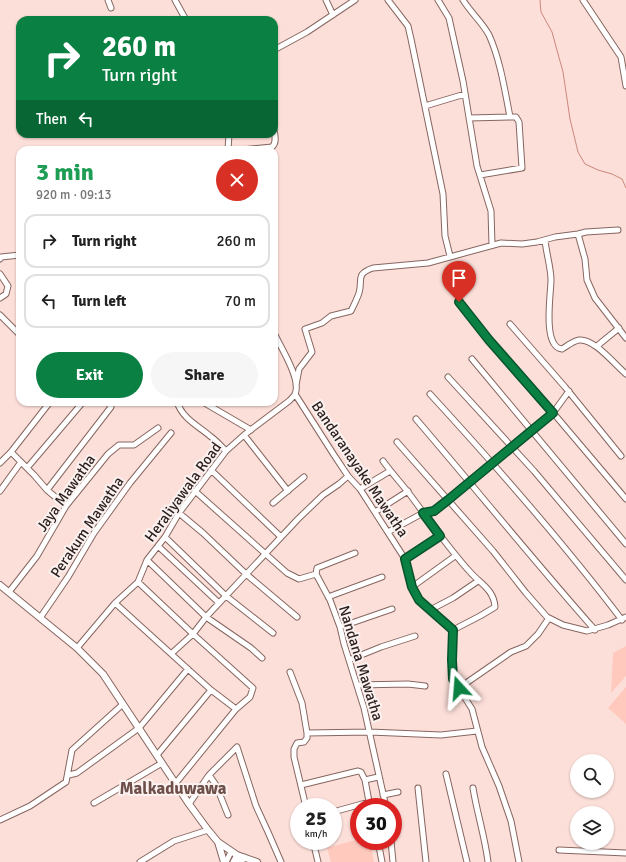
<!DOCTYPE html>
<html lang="en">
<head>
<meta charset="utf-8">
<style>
	body { margin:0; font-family:Signika,sans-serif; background:#f6f6f6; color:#222; height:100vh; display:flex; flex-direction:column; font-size:15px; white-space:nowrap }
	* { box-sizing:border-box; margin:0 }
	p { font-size:13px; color:#767676 }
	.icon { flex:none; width:22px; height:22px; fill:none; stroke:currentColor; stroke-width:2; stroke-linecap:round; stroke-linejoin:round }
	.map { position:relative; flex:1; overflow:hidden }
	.details { position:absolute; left:16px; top:146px; width:262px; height:260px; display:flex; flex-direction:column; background:#fff; border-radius:12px; box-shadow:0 1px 3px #0004 }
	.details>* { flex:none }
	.top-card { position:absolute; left:16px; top:16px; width:262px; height:122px; border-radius:12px; box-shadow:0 1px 3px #0004; background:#0b8043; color:#fff; overflow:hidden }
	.fabs { position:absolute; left:570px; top:754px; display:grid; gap:8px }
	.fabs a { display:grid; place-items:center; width:44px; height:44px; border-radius:50%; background:#fff; box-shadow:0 1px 3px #0004; font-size:20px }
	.speed { position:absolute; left:290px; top:798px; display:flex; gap:8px; font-size:20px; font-weight:700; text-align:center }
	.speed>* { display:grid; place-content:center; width:52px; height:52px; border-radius:50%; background:#fff; box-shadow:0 1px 3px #0004; line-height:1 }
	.speed small { font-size:10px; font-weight:400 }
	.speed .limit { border:6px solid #d22; background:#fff; color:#111 }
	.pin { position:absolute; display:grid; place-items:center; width:34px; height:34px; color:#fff; margin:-41px -17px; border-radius:50% 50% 50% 0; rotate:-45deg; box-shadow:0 0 4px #0007 }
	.pin .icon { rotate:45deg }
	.me { position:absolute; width:44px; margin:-22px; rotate:341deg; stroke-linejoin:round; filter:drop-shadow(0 0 3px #0008) }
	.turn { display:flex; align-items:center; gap:14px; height:84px; padding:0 20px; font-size:18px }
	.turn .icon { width:52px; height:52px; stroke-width:2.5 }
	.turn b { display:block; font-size:28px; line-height:34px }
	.then { display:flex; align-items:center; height:38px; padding:0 20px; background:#0003; gap:8px; font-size:15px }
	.round { display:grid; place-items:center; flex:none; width:42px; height:42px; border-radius:21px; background:#f6f6f6 }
	.summary { display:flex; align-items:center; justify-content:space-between; height:68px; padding:0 20px }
	h1 { font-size:24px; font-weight:700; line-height:30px; color:#1e9e55 }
	.primary-button { display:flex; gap:8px; margin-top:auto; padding:8px 20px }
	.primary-button a { flex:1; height:46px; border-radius:24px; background:#0b8043; color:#fff; font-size:16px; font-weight:700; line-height:46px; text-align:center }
	.primary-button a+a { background:#f6f6f6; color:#222 }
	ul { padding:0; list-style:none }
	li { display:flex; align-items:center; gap:12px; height:54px; margin:0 8px 6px; padding:0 12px; border:2px solid #e0e0e0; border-radius:12px }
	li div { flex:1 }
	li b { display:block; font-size:15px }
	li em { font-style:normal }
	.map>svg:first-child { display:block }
</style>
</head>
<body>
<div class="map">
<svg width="626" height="862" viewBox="0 0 626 862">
	<rect width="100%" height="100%" fill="#fddfd9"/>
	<path fill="#ffc9be" d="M626,646V676L611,693L613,653Z
		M626,687V724L608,708Z
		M359,839V841H370L374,862H331L327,848Z"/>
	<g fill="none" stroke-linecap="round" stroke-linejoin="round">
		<path stroke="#cb877b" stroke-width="1" d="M540,0L541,12L552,32L563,72L570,119L578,152L585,164L598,170L612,174L622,179L626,188"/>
		<g stroke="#866660" stroke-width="7">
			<path id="minor" d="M108,0L111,8
				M175,0L186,20
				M326,0L333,15
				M388,0L408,26L411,39L443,194L445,236L450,256
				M438,0L449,18L463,81L477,166L491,211L492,245
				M463,0C471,13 482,22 489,35C500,59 505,91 510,117H516L519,122L522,168L480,175
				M583,0L621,57L626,86
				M274,50L307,32L355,0
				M425,106L465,94
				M469,118L510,117
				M228,150L229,134
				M242,150L272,147C277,143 275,135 274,130
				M578,234L585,259L587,280L595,298L626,338
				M545,240C546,252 551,268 551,280C551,293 542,347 562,349C567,346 573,341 579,340C594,338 615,365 626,374
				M0,259L1,257L20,255
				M0,274L8,286L6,294L0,298
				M459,302L489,340L544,402L626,499
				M0,315L20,335
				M510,324L565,387L621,456
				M597,346L619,328
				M472,359L626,544
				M448,377L534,471L626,580
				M296,385L299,369L312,352L305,329L322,323L331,316L351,311C354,305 357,299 359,293C363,280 355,274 373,268L428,263L501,243L522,244L537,242L555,237L578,234L586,232L618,230
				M295,394L334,455L348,476L360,489L405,559L412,587L419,600L453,630L452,660L453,679L472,709L482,747L499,786L511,821L519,862
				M430,394C497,467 562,541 622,620
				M177,402C183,419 197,425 210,436C216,440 221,446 226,451
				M203,402L251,430
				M416,419C476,489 534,561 595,630
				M244,435L288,491
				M397,442L493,551L526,593L547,617L563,625L587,631L608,625L626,617
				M11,452L34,475L47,490
				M383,461C391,472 400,482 408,492C429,520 448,548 471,573C481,584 494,590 495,607L480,616L453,630
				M0,463L11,452L50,402
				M27,468L83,402
				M211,470L281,537
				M360,489L390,471
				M0,491L21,462
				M195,491L287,573L299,579L316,574
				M273,503L304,477
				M66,506L47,490L111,407L108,402
				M375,512L408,491
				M179,513L203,533L246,574L297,617
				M388,532L423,513L434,511L448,500L553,413L569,391
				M165,537L226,596L273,633
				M158,546L219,603
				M355,553L317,568L316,574L330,600L340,627L344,644L364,708L386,807
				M405,559L440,536
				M147,560L206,617L251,648L262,658
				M138,582L193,634L253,688L250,697L236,709
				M412,587L455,556
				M9,592L37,556L66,506L108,454L119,445H134L158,428
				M328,597L382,577
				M115,603L211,690L236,709L175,784
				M430,610L453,598L478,581
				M40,618L68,577L94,533L130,483L171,433
				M340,627L392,609
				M77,648L115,603L138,582L147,560L165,537L179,513L226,451L244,435L289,401C291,399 294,396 295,394C302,380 280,346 274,333
				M172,653L193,634L206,617L298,519L323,495L339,484L348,476
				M349,660L381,647L415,636
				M290,672L302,703L307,733
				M357,685L408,684L425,686
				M459,688L511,652L526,646L538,634L549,618
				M157,755L211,690
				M446,774L467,862
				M69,775L77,773L139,728L188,669
				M209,775L216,785L228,815
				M365,780L378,777
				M301,785L358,771L361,772L365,780L370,807
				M418,788L426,862
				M473,788C477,813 485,837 488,862
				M383,795L398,792
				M94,803L162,763
				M189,804L209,775L237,747L256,806L268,832L281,862
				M306,807L294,757V749L297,743L304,742L307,738V733L370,732L441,735L477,731
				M333,812L369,802
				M0,820L30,806L66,782L72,750L123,704
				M298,822H299
				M313,841L318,862
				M378,841L382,862
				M391,841L393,862
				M559,850L626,853
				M140,862L174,841L208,830
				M226,862L231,852
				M233,862L237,855"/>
		</g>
		<g stroke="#866660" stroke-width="8">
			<path id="major" d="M0,585L77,648L103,674L189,804L208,830L218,842L237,855L257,862
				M218,842L224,862
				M237,862L245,858"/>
		</g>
		<use href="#minor" stroke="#fff" stroke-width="5"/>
		<use href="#major" stroke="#fff" stroke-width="6"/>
	</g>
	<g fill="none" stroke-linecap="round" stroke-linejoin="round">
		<g stroke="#07532c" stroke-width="10">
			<path id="route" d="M459,688L453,679L452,660L453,630L419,600L412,587L405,559L440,536L423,513L434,511L448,500L553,413L489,340L459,302"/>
		</g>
		<use href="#route" stroke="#0b8043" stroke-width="7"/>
	</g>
	<g text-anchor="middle" stroke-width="4" stroke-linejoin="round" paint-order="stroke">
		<g font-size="15" fill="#2b1e1b" stroke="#faf2f0">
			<text transform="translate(360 469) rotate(56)" y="5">Bandaranayake Mawatha</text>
			<text transform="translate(183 492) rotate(-54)" y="5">Heraliyawala Road</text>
			<text transform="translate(66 493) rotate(-55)" y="5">Jaya Mawatha</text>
			<text transform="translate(87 527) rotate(-56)" y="5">Perakum Mawatha</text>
			<text transform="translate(361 663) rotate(73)" y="5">Nandana Mawatha</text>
		</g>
		<g font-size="17" font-weight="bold" fill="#6e4f49" stroke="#faf2f0">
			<text x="173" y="794">Malkaduwawa</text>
		</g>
	</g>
</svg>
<div class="fabs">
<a><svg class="icon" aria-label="search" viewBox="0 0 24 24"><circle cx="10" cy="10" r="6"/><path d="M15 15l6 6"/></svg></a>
<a><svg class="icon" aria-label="layers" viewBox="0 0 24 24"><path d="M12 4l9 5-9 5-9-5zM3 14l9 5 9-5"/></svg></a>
</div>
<div class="speed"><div>25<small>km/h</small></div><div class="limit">30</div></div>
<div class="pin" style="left:459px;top:302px;background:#d93025"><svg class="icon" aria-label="arrive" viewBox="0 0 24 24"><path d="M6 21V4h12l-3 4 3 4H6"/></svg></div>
<svg class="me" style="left:459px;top:688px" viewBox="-20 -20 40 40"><path d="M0-17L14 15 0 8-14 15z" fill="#0b8043" stroke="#fff" stroke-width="4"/></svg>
<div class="top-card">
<div class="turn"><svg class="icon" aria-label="right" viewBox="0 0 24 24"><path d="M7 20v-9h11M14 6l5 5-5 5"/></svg><div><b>260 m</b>Turn right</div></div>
<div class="then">Then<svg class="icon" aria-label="left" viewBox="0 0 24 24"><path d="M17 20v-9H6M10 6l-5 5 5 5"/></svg></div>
</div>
<section class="details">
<div class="summary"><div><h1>3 min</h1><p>920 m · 09:13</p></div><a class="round" style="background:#d93025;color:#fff"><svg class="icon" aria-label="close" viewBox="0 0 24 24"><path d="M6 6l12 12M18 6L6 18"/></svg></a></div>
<ul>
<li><svg class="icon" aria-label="right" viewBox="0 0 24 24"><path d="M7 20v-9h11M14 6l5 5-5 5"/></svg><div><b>Turn right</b></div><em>260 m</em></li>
<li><svg class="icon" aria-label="left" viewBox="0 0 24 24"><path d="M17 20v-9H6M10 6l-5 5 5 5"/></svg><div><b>Turn left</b></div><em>70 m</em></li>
</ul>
<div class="primary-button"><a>Exit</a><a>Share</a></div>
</section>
</div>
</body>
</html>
